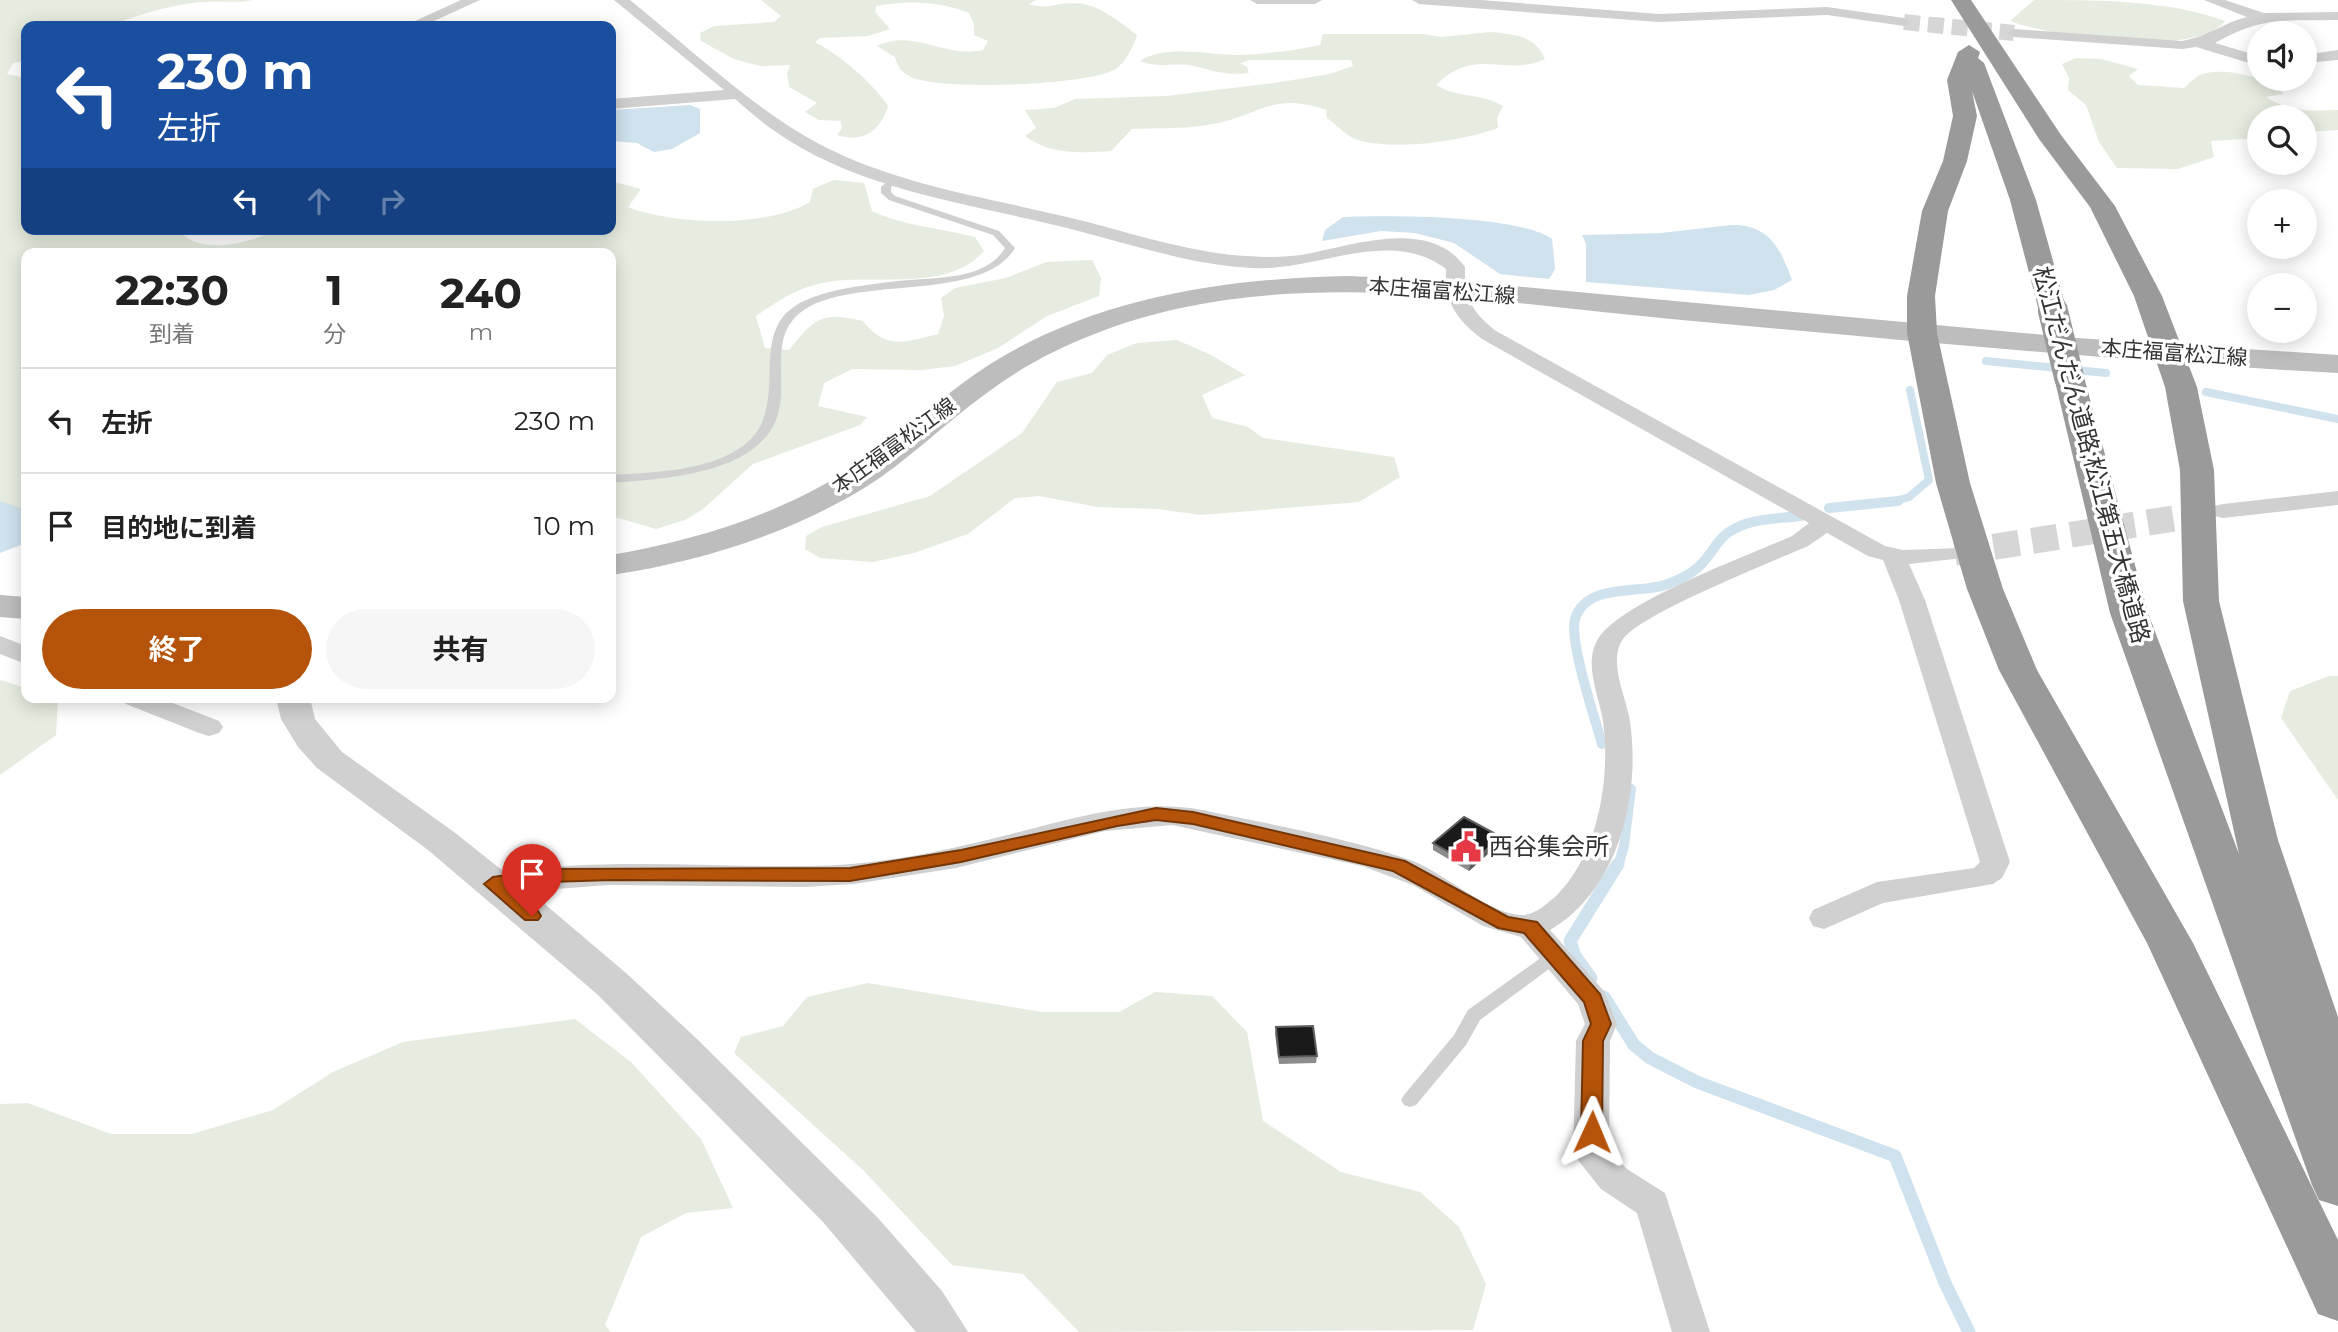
<!DOCTYPE html>
<html lang="ja">
<head>
<meta charset="utf-8">
<style>
	body { margin:0; font-family:Montserrat,"Noto Sans JP",sans-serif; background:#f6f6f6; color:#222; height:100vh; display:flex; flex-direction:column; font-size:26px; white-space:nowrap }
	* { box-sizing:border-box; margin:0 }
	p { font-size:23px; color:#767676 }
	.icon { flex:none; width:38px; height:38px; fill:none; stroke:currentColor; stroke-width:2; stroke-linecap:round; stroke-linejoin:round }
	.map { position:relative; flex:1; overflow:hidden }
	.side { position:absolute; left:21px; top:248px; width:595px; height:455px; display:flex; flex-direction:column; background:#fff; border-radius:14px; box-shadow:0 4px 18px #0003 }
	.side>* { flex:none }
	.top-card { position:absolute; left:21px; top:21px; width:595px; height:214px; border-radius:14px; box-shadow:0 4px 18px #0003; background:#1a4fa0; color:#fff; overflow:hidden }
	.controls { position:absolute; left:2247px; top:21px; display:grid; gap:14px }
	.controls a { display:grid; place-items:center; width:70px; height:70px; border-radius:50%; background:#fff; box-shadow:0 4px 18px #0003; font-size:35px }
	.pin { position:absolute; display:grid; place-items:center; width:60px; height:60px; color:#fff; margin:-72px -30px; border-radius:50% 50% 50% 0; rotate:-45deg; box-shadow:0 0 7px #0007 }
	.pin .icon { rotate:45deg }
	.me { position:absolute; width:77px; margin:-38px; rotate:1deg; stroke-linejoin:round; filter:drop-shadow(0 0 5px #0008) }
	.turn { display:flex; align-items:center; gap:24px; height:147px; padding:0 21px; font-size:32px }
	.turn .icon { width:91px; height:91px; stroke-width:2.5 }
	.turn b { display:block; font-size:49px; line-height:60px }
	.lanes { display:flex; align-items:center; height:66px; padding:0 21px; background:#0003; justify-content:center; gap:35px; direction:ltr }
	.lanes .off { opacity:.35 }
	.eta { display:flex; justify-content:space-evenly; align-items:center; height:119px; text-align:center }
	.eta b { font-size:42px; font-weight:700; line-height:49px }
	.button { display:flex; gap:14px; margin-top:auto; padding:14px 21px }
	.button a { flex:1; height:80px; border-radius:42px; background:#b45309; color:#fff; font-size:28px; font-weight:700; line-height:80px; text-align:center }
	.button a+a { background:#f6f6f6; color:#222 }
	ul { padding:0; list-style:none }
	li { display:flex; align-items:center; gap:21px; height:105px; padding:0 21px; border-top:2px solid #e0e0e0 }
	li div { flex:1 }
	li b { display:block; font-size:26px }
	li em { font-style:normal }
	.map>svg:first-child { display:block }
</style>
</head>
<body>
<div class="map">
<svg width="2338" height="1332" viewBox="0 0 2338 1332">
	<rect width="100%" height="100%" fill="#fff"/>
	<path fill="#e6ecdf" d="M0,0H252C234,4 219,0 202,2C170,5 144,13 115,24L118,26H26V61L13,63L7,74L26,78V229H177C201,258 250,242 280,229H611V181L641,189L628,207C673,225 768,228 810,202L813,189L834,180L864,183L872,211C904,226 940,228 975,237L984,251C949,291 881,275 834,281C802,285 782,298 756,316L765,348L789,350C816,317 821,312 863,321C886,351 906,342 938,334L944,316L941,298L955,288L1006,278L1046,262L1092,260L1101,278L1099,296L1047,316L998,348L955,366L922,370L852,369L824,383L818,406L867,417L860,425L753,464L703,509L685,520L656,529L611,516V254H26V511L0,502Z
		M761,0H1036L1029,4C1049,10 1055,3 1073,3C1098,3 1118,21 1137,35C1134,46 1124,65 1114,70C1086,85 940,91 911,77C901,72 898,67 895,57L877,46C915,28 943,59 983,50L988,41L974,35V24L969,13C940,1 907,0 876,6L875,12L890,29L868,36L820,38L815,42C841,56 871,81 888,106C880,132 863,143 837,135L842,128L841,121L819,120L805,112L817,103L789,87L787,74L790,65L760,66L734,59L701,41L700,33L714,26L774,22L781,16Z
		M2034,0C2098,0 2167,0 2225,21C2196,59 2051,36 2010,21Z
		M1491,32C1515,35 1535,35 1545,59C1505,78 1476,45 1436,85C1456,98 1482,93 1503,106L1497,118L1498,128C1461,141 1397,151 1358,140C1347,137 1336,124 1327,118L1326,110C1270,90 1259,118 1207,125C1183,129 1156,128 1132,129L1111,151C1080,153 1050,155 1025,136L1036,128L1025,110L1054,108L1075,99L1166,96L1274,83L1330,74L1353,66L1351,60H1250L1240,63L1247,67L1249,73C1223,76 1213,70 1189,65C1173,63 1156,68 1140,61C1165,44 1209,55 1238,55C1265,54 1293,51 1320,45L1323,34H1423L1441,37Z
		M2076,58L2101,59L2138,69L2129,76L2138,85L2184,88C2189,84 2196,76 2202,74C2227,67 2256,77 2279,86L2283,94L2266,97C2289,112 2312,111 2338,110V130L2305,132V117H2259V138L2211,141L2214,157L2178,169L2117,168L2099,142L2086,105L2068,90L2069,78L2062,64Z
		M1177,340L1211,355L1245,375L1202,395L1212,418L1248,427L1263,438L1394,457L1400,477L1359,502L1201,515L1158,509L1098,507L1039,496L1015,498L968,534L914,553L873,562L820,558L805,549L806,536L822,527L930,496L1022,433L1057,382L1092,373L1107,355L1137,343Z
		M2329,676H2338V800L2281,718L2290,691Z
		M0,680L26,688V698L58,699L56,735L0,775Z
		M868,983L1042,1012H1119L1155,992L1212,996L1247,1032L1263,1121L1341,1172L1420,1192L1459,1227L1486,1284L1473,1330L1079,1332L1023,1274L952,1265L863,1170L734,1053L741,1037L783,1026L807,997Z
		M575,1019L631,1062L701,1139L733,1208L686,1213L641,1237L605,1325L611,1332H0V1104L28,1103L111,1134H192L273,1110L333,1072L403,1042Z"/>
	<path fill="#cfe2ee" d="M690,105L700,109V133L672,149L654,152L637,143L611,141V110Z
		M1343,217C1388,215 1519,215 1552,239L1555,269L1549,279L1500,274L1454,243L1415,233L1381,231L1322,241L1325,230Z
		M1731,225C1768,224 1780,247 1792,280L1774,290L1749,295L1586,282V244L1582,235L1661,233Z
		M0,501L26,510V543L0,553Z"/>
	<g fill="none" stroke-linecap="round" stroke-linejoin="round">
		<path stroke="#cfe2ee" stroke-width="8" d="M1986,361L2106,373
			M2206,392L2338,419
			M1888,503L1909,497L1929,480L1910,390"/>
		<path stroke="#cfe2ee" stroke-width="10" d="M1829,508L1898,501
			M1602,744C1595,718 1569,642 1575,619C1586,583 1637,594 1665,585C1679,580 1696,572 1705,560C1713,551 1718,539 1729,532C1749,518 1777,519 1801,516
			M1618,866L1624,846L1631,789"/>
		<path stroke="#cfe2ee" stroke-width="13" d="M1591,978L1575,956L1570,941L1618,864
			M1604,997L1634,1045L1650,1058L1697,1082L1895,1156L1945,1283L1969,1332"/>
		<path stroke="#d6d6d6" stroke-width="16" stroke-dasharray="16 8" stroke-linecap="butt" d="M1904,22L2014,33"/>
		<path stroke="#d6d6d6" stroke-width="26" stroke-dasharray="26 13" stroke-linecap="butt" d="M1955,553L2215,512"/>
		<path fill="#d0d0d0" fill-rule="evenodd" d="M894,175L899,178L891,187V192L895,196L999,231L1015,248C983,302 862,276 807,308C764,334 791,382 776,420C754,475 662,479 611,483V475C653,472 704,472 740,448C798,409 740,331 804,301C832,288 866,285 897,281C931,277 985,282 1005,248L993,235L889,200L881,193V187Z
			M1555,950L1561,952L1563,956L1561,960L1480,1020L1466,1045L1416,1105L1410,1107L1404,1105L1401,1100L1404,1095L1454,1035L1468,1010L1549,952Z"/>
		<path fill="#d0d0d0" fill-rule="evenodd" d="M461,0H480L423,26H404Z
			M614,0H630C687,46 755,110 819,144C895,184 984,197 1067,217C1122,230 1176,249 1232,255C1255,257 1278,258 1301,255C1350,247 1428,216 1465,267C1464,298 1472,312 1496,331L1885,546L1903,550L1963,548L1966,553L1963,558L1909,564L1925,600L2010,862L2002,878L1993,884L1883,903L1824,929L1813,926L1809,918L1813,910L1877,882L1974,868L1980,862L1899,600L1883,560L1868,556L1827,533L1808,546C1772,562 1642,613 1623,639C1607,662 1627,698 1630,722C1641,796 1618,891 1550,930L1604,991L1617,1024L1610,1041L1609,1150L1627,1169L1665,1193L1710,1332H1672L1637,1213L1601,1189L1573,1154L1576,1041L1585,1024L1578,1004L1521,937L1483,926L1413,885L1362,866L1172,825L1105,831L956,868L854,884L805,887L608,885L493,894L482,891L478,884L482,877C509,869 539,868 566,866C646,861 726,867 805,866C871,866 936,853 999,837C1066,821 1133,797 1203,810C1271,825 1347,837 1413,861C1446,874 1487,913 1521,915C1534,916 1548,903 1557,895C1598,854 1611,777 1603,721C1599,695 1583,664 1598,639C1620,602 1747,556 1792,536L1809,523L1482,339C1456,319 1444,302 1446,269C1390,226 1316,272 1252,268C1190,265 1130,244 1071,229C973,204 860,191 776,132C761,122 748,110 735,99L611,109V99L724,90Z
			M1250,0H1322L1315,4H1257Z
			M1412,0H1481L1659,14L1827,7L1904,18L1911,22L1904,26L1827,15L1659,22L1419,4Z
			M2204,0H2225L2264,13L2338,12V20C2284,21 2263,16 2215,43L2259,56V66L2196,47L2182,49L2014,37L2007,33L2014,29L2182,41C2209,36 2223,23 2247,17Z
			M2338,50V60L2305,63V55Z
			M2338,491V505L2223,518L2215,516L2211,511L2215,506L2223,504Z
			M0,636L26,646V664L0,654Z
			M122,698H160L219,721L223,727L219,733L209,736L199,733L126,704Z"/>
		<path fill="#d0d0d0" fill-rule="evenodd" d="M276,698H310L315,719L342,752L454,832L547,906L626,973L696,1038L878,1218L942,1291L968,1332H916L823,1222L597,994L428,850L317,768L298,747L281,719Z"/>
		<path fill="#bdbdbd" fill-rule="evenodd" d="M1350,276L1469,282L2077,338L2338,355V373C2115,361 1893,339 1671,319C1507,304 1339,273 1176,309C1106,325 1036,354 980,398C941,427 907,461 866,487C789,534 699,562 611,575V555C699,540 788,512 862,461C912,427 954,384 1007,354C1111,295 1232,278 1350,276Z
			M0,595L26,597V619L0,617Z"/>
		<path fill="#9a9a9a" fill-rule="evenodd" d="M1951,0H1971L2061,135L2115,206L2162,296L2197,387L2214,470L2219,601L2278,840L2338,1017V1206L2319,1200L2312,1185L2110,613L2054,377L2058,370L2069,368L2080,370L2084,377L2148,613L2239,854L2183,601L2180,470L2165,387L2134,296L2090,207L2039,139Z
			M1969,45L1980,52L1978,58L1984,63L2036,200L2067,311L2063,317L2053,320L2043,317L2039,311L2010,200L1972,91L1977,116L1967,161L1948,211L1935,296L1937,333L1970,483L2003,589L2037,670L2193,943L2338,1240V1321L2318,1314L2147,943L1999,670L1967,589L1936,483L1907,333V296L1922,211L1943,161L1953,116L1947,80L1958,52Z"/>
		<path stroke="#9a9a9a" stroke-width="30" d="M2053,311L2069,377"/>
	</g>
	<path fill="#8c8c8c" d="M1501,837L1500,843L1469,871L1433,850V843Z
		M1276,1027L1317,1056L1316,1063L1279,1064L1275,1034Z"/>
	<path fill="#5f5f5f" d="M1501,837L1500,843L1469,871L1470,864Z"/>
	<path fill="#1a1a1a" stroke="#5f5f5f" stroke-width="2" d="M1464,817L1501,837L1470,864L1433,843Z
		M1313,1026L1317,1056L1279,1057L1276,1027Z"/>
	<path fill="#b45309" stroke="#753606" stroke-width="2" d="M1156,808L1193,812L1405,861L1508,917L1537,922L1600,994L1611,1024L1603,1041L1602,1132L1599,1138L1592,1140L1584,1138L1581,1132L1583,1041L1591,1024L1584,1002L1524,933L1498,928L1393,871L1193,824L1156,820L1117,826L961,862L850,881L612,880L549,882L510,888L538,911L541,916L538,920H525L484,884L493,877L549,869L850,868L961,850Z"/>
	<defs>
		<g id="civic-bare" transform="scale(2.415)"><path d="M-.6-6.5H3V-4.5H.6V-3L4-1V1h2V6H-6V1h2V-1L-.6-3ZM-1.2 2.5V6h2.4V2.5Z" fill="#e63946" stroke="#fff" stroke-width="2.5" paint-order="stroke"/></g>
	</defs>
	<g fill-rule="evenodd">
		<use href="#civic-bare" x="1466" y="847"/>
	</g>
	<g text-anchor="middle" stroke-width="7" stroke-linejoin="round" paint-order="stroke">
		<g font-size="21" fill="#333" stroke="#fff">
			<text transform="translate(1442 291) rotate(4)" y="7">本庄福富松江線</text>
			<text transform="translate(2174 353) rotate(4)" y="7">本庄福富松江線</text>
			<text transform="translate(894 446) rotate(-36)" y="7">本庄福富松江線</text>
		</g>
		<g font-size="24" fill="#333" stroke="#fff">
			<text transform="translate(2091 455) rotate(75)" y="8">松江だんだん道路;松江第五大橋道路</text>
		</g>
		<g font-size="24" fill="#333" stroke="#fff" text-anchor="start">
			<text x="1489" y="855">西谷集会所</text>
		</g>
	</g>
</svg>
<div class="controls">
<a><svg class="icon" aria-label="sound" viewBox="0 0 24 24"><path d="M4 9h4l5-4v14l-5-4H4zM17 9q2 3 0 6"/></svg></a>
<a><svg class="icon" aria-label="search" viewBox="0 0 24 24"><circle cx="10" cy="10" r="6"/><path d="M15 15l6 6"/></svg></a>
<a>+</a>
<a>−</a>
</div>
<div class="pin" style="left:532px;top:916px;background:#d93025"><svg class="icon" aria-label="arrive" viewBox="0 0 24 24"><path d="M6 21V4h12l-3 4 3 4H6"/></svg></div>
<svg class="me" style="left:1592px;top:1132px" viewBox="-20 -20 40 40"><path d="M0-17L14 15 0 8-14 15z" fill="#b45309" stroke="#fff" stroke-width="4"/></svg>
<div class="top-card">
<div class="turn"><svg class="icon" aria-label="left" viewBox="0 0 24 24"><path d="M17 20v-9H6M10 6l-5 5 5 5"/></svg><div><b>230 m</b>左折</div></div>
<div class="lanes"><svg class="icon" aria-label="left" viewBox="0 0 24 24"><path d="M17 20v-9H6M10 6l-5 5 5 5"/></svg><svg class="icon off" aria-label="ahead" viewBox="0 0 24 24"><path d="M12 20V5M6 11l6-6 6 6"/></svg><svg class="icon off" aria-label="right" viewBox="0 0 24 24"><path d="M7 20v-9h11M14 6l5 5-5 5"/></svg></div>
</div>
<section class="side">
<div class="eta">
<div><b>22:30</b><p>到着</p></div>
<div><b>1</b><p>分</p></div>
<div><b>240</b><p>m</p></div>
</div>
<ul>
<li><svg class="icon" aria-label="left" viewBox="0 0 24 24"><path d="M17 20v-9H6M10 6l-5 5 5 5"/></svg><div><b>左折</b></div><em>230 m</em></li>
<li><svg class="icon" aria-label="arrive" viewBox="0 0 24 24"><path d="M6 21V4h12l-3 4 3 4H6"/></svg><div><b>目的地に到着</b></div><em>10 m</em></li>
</ul>
<div class="button"><a>終了</a><a>共有</a></div>
</section>
</div>
</body>
</html>
